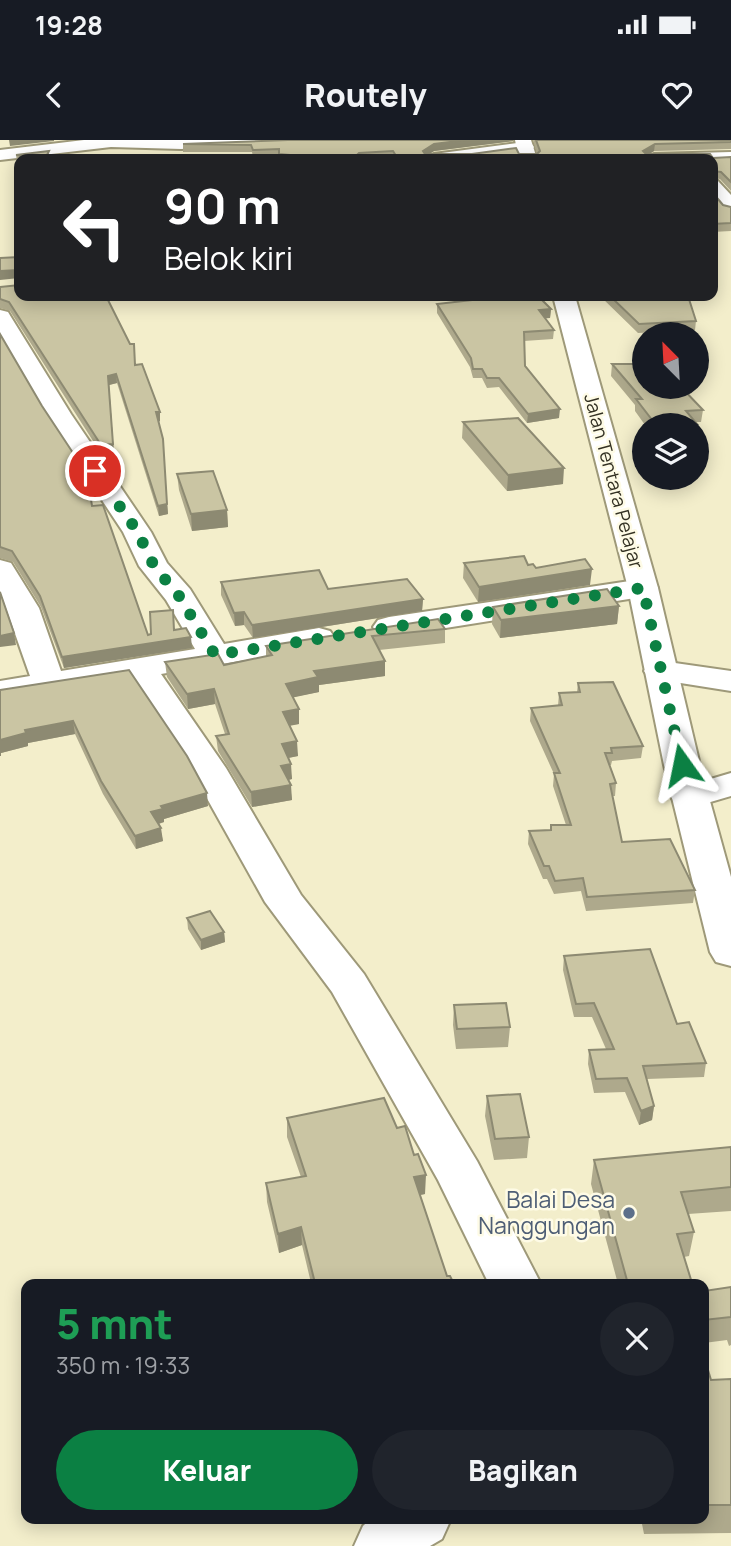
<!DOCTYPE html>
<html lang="id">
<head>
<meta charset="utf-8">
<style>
	body { margin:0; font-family:Manrope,sans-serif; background:#20242c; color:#f1f3f6; height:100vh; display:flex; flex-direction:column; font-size:26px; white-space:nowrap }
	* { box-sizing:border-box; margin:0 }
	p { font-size:23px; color:#9ea1a6 }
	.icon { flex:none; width:38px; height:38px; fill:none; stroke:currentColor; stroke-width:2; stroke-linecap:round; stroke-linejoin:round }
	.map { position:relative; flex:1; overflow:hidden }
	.side { position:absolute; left:21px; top:1139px; width:688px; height:245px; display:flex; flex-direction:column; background:#171b24; border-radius:14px; box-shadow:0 4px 18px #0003 }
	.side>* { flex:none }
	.banner { position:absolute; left:14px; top:14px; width:704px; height:147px; border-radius:14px; box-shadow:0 4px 18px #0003; background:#202124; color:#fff; overflow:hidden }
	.needle { width:46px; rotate:336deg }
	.tools { position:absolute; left:632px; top:182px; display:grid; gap:14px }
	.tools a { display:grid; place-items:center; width:77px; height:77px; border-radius:50%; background:#171b24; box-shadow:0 4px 18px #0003; font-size:35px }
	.pin { position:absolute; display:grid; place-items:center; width:60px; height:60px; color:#fff; margin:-30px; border:4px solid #fff; border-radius:50%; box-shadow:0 2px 7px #0007 }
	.me { position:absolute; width:77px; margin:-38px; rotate:348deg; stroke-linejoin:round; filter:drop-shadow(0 0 5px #0008) }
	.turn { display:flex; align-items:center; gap:24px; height:147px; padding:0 35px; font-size:32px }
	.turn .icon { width:91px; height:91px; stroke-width:2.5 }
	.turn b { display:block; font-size:49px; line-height:60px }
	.round { display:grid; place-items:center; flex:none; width:74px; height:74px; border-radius:37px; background:#20242c }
	.overview { display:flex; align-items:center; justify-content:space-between; height:119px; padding:0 35px }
	h1 { font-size:42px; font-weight:800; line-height:52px; color:#1e9e55 }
	.cta { display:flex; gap:14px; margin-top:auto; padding:14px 35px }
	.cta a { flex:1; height:80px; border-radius:42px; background:#0b8043; color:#fff; font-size:28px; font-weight:800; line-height:80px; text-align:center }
	.cta a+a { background:#20242c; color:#f1f3f6 }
	.status { display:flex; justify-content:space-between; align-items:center; height:49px; padding:0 35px; background:#171b24; direction:ltr }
	.status svg { height:19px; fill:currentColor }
	header { display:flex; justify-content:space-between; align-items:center; height:91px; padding:0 35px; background:#171b24; font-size:32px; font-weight:800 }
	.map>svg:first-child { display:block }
</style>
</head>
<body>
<div class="status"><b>19:28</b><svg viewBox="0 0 49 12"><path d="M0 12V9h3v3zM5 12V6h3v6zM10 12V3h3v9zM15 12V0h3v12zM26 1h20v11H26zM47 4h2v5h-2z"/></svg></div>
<header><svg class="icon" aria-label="back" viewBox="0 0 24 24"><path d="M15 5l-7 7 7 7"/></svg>Routely<svg class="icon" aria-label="heart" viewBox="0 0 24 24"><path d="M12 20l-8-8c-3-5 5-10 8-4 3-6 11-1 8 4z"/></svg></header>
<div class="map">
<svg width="731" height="1406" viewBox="0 0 731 1406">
	<rect width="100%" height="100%" fill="#f3eecb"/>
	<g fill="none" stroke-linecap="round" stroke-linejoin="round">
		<g stroke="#9e9979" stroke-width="4">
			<path id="minor" d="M84,0H295L287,5L181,9L111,7L0,20V10Z
				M525,2L531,3L534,7L531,11L472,19H425L434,14Z
				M731,12V22L712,23V19H645L654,14Z
				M712,40L718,41L731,55V73L724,71L712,57Z
				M0,170L8,172L11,177L71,274L151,392L167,423L190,449L224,504L319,488L330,491L335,498L330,505L319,508L161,534L226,628L301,755L364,834L477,1021L541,1144H489L438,1040L332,852L265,762L190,628L131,539L0,561V541L30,536L0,451V420L11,423L39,468L61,531L195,509L166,460L139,426L123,392L45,274L0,196Z
				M643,439L654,441L658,448L654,455L389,497L378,494L373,487L378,480L389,477Z
				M661,521L731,531V551L649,538L644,531L649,524Z
				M731,633V656L690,668L677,665L671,657L677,649Z
				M370,1379H451L442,1399L430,1406H354L363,1386Z"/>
		</g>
		<g stroke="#9e9979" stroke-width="4">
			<path id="major" d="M515,0H531L537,19H519Z
				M553,156H575L658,448L700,625L731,737V826L716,822L710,812L664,625L628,448Z"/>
		</g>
		<use href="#minor" fill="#fff" fill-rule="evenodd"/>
		<use href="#major" fill="#fff" fill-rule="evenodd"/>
	</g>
	<path fill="#aea98c" d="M533,0H731V9L654,11L649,14L713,18L731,17V51L720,39L712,38V19H279V16L253,17L252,12H183V4L513,1L434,11L429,14H537Z
		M49,11V19H19V21H17L16,15Z
		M712,52L723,65L731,67V91L712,92Z
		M0,147L135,225L160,281L158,282L168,374L159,376L117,243L109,245L114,314L102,315L10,171L0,168Z
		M467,156L551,169L550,178H545L554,190L553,199L524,201L525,226L559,278L527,283L499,247L487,248L482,238H473L470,227L437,173V164L467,160Z
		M600,156H688L696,181L695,190L638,193Z
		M0,194L92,366L148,495L175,490L192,508L64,528L41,467L13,422L0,418Z
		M612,224L703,270L701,282H696L697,284L696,290V285H645L635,271V265L611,236Z
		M463,282L563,344L507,351L462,298Z
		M177,334L227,370L228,387L192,391L179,350Z
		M464,423L528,425L590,445L478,462L463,438Z
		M221,442L328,449L423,459L422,471L253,498L244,485L235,486L221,455Z
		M619,466L617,484L500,498L492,484L493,467Z
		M445,489V503L379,510L385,521V536L319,545V552L293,557L299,584L290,585L298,616L288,618L292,639L289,640L292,660L252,667L218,611L216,596L225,594L215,564L188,569L167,537L165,522L224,525L266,516V506Z
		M129,530L208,666L164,679V682L159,684L163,701L136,709L103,654L75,594L28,603V606L1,613V616H0V550Z
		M578,543L643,606L641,618L612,621L611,625H610L616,643L615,656H612L622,702L695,750L693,763L586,771L581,751L554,754L547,739H543L528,704L529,691L550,690L551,685H566L553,646L554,634L530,581L531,568L558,566L559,553L577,552Z
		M187,778L224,792L225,802L201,810L188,789Z
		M564,816L677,884L706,923L704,937L647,939L654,966L652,980L639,985L625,952L594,953L588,924L589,910L606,909L592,877H574L563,830Z
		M454,865L510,887L508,907L456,909L453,885Z
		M487,956L529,997L527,1018L494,1020L485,976Z
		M287,978L425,1054L420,1055L447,1136L311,1143L302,1105L279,1113L267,1062L266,1043L301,1037L287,997Z
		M731,1007V1071L688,1074L694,1092L689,1116L684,1117L692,1143L700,1144H618L591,1044L594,1020Z
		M731,1147V1205L729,1206L727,1200L704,1203V1151Z
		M704,1230L711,1240L731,1239V1393L644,1394L641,1379H704Z"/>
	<path fill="#8d8a72" d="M9,0H54V1L10,6Z
		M466,0H513V1L434,11L422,19L423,11L434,4Z
		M655,4L654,11L642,19L643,11Z
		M359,13V19H355V17Z
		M19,130V138L0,140V131Z
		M551,169L550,178L538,179L539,170Z
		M116,234L117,243L109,245L114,314L102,315L101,305L108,236Z
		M560,269L559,278L527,283L528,274Z
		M156,272H160V281L157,282Z
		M163,299L168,374L159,376L158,366Z
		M564,328L563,344L507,351L508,335Z
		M227,370L228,387L192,391L191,374Z
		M592,429L590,445L478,462L479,447Z
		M423,459L422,471L253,498L252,485Z
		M619,466L617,484L500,498L501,480Z
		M244,472V485L235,486L234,473Z
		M14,493L16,505L0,507V496Z
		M191,497L192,508L64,528L62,517Z
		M385,521V536L319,545V552L286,559V544L314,531Z
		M214,549L215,564L188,569L187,554Z
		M299,569V584L284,587L283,572Z
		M73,581L75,594L28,603V606L1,613V616H0V600L25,590Z
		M297,601L298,616L283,619L282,604Z
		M291,624L292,639L282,641L281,626Z
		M291,645L292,660L252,667L251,652Z
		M207,653L208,666L164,679V682L153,685L151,672L161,666Z
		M161,688L163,701L136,709L135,696Z
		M224,792L225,802L201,810V800Z
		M654,966L652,980L639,985L641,971Z
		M426,1035L425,1054L414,1056V1037Z
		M301,1087L302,1105L279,1113L278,1094Z"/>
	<path fill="#cac5a3" stroke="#8d8a72" stroke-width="2" d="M288,0H466L434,4L423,11L425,14H472L516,8L519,14H537L540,11L536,0H731V2L655,4L643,11L646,14H710L713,18L731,17V42L721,32L712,31V19H398L393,11L359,13L355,17L290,15L279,14V9L253,10L251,5L183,4Z
		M49,11L47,15H16Z
		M712,52L723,65L731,67V83L712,84Z
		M19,117V130L0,131V118Z
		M19,145V156H106L130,204H134L135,225L142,224L160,272H156L163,299L167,364L158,366L116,234L108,236L113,304L101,305L9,162L0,159V147Z
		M467,156H538L551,169L539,170L554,190L524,192L525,226L560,269L528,274L499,238H487L482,229H473L471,218L437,164L472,160Z
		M610,156H688L696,181L639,184Z
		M0,194L42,266L87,334L92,366L103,365L148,495L151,494L150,472L173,470L174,490L186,488L191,497L62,517L40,456L12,411L0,407Z
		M612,224H644V247H681L703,270L686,271L697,284L656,285L636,259H642Z
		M518,278L564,328L508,335L463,282Z
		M213,331L227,370L191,374L177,334Z
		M524,416L528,425L533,424L536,428L585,419L592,429L479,447L464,423Z
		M319,430L328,449L407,439L423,459L252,485L244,472L234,473L221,442Z
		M607,449L619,466L501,480L493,467Z
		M0,452L14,493L0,496Z
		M438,479L445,489L372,496L385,521L314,531L318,537L286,544L299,569L283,572L297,601L282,604L291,624L281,626L291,645L251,652L216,596L229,594L214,549L187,554L165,522L218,514L224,525L272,515L266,506Z
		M129,530L187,616L207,653L161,666L163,669L151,672L161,688L135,696L101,641L73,581L25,590L26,593L0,600V550Z
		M613,542L643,606L611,608L612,613H605L616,643L610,644L622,702L670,699L695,750L587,757L583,738L555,741L549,726H544L529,691L551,690V685H571L554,633H560L531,568L562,565L559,553L580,552L578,543Z
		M210,771L224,792L201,800L187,778Z
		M650,809L677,884L689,882L706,923L643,926L654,966L641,971L627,938L596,939L589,910L614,909L594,863L576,864L564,816Z
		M506,863L510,887L457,889L454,865Z
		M520,954L529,997L495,999L487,956Z
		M384,958L397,988L405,986L414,1015L418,1014L426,1035L414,1037L447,1136H450L454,1144H310L315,1143L301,1087L278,1094L266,1043L306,1036L287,978Z
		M731,1007V1047L681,1052L694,1092L677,1094L692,1143L700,1142V1144H628L594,1020Z
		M731,1147V1177L704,1180V1151Z
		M704,1230H708L711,1240L731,1239V1365H704Z"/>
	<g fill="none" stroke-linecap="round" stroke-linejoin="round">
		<path stroke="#0b8043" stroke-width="12" stroke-dasharray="0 21.6" d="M95,331L137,391L154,426L179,456L215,515L643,448L682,625"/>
	</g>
	<circle fill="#5c6f8a" stroke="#fefbe6" stroke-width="2.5" cx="629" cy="1073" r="7"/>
	<g text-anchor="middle" stroke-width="5" stroke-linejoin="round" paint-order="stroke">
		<g font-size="19" fill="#333123" stroke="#fefbe6">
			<text transform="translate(614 341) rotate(75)" y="7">Jalan Tentara Pelajar</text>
		</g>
		<g font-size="23" fill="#4e5e75" stroke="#fefbe6" text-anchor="end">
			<text x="615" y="1068">Balai Desa<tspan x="615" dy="26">Nanggungan</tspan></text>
		</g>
	</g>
</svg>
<div class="tools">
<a><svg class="needle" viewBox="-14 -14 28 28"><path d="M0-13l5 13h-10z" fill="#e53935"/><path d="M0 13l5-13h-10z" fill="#9ea1a6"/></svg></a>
<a><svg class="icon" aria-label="layers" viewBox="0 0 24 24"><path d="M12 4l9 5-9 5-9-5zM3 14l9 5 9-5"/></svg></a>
</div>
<div class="pin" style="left:95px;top:331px;background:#d93025"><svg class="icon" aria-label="arrive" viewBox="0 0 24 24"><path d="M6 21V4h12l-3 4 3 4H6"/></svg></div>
<svg class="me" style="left:682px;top:625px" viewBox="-20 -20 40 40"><path d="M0-17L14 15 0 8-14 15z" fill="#0b8043" stroke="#fff" stroke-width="4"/></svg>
<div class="banner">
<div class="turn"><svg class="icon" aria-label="left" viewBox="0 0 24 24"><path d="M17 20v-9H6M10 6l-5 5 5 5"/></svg><div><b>90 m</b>Belok kiri</div></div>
</div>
<section class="side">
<div class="overview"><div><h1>5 mnt</h1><p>350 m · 19:33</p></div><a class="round"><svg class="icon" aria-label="close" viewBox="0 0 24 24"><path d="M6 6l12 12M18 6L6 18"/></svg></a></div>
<div class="cta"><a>Keluar</a><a>Bagikan</a></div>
</section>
</div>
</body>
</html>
